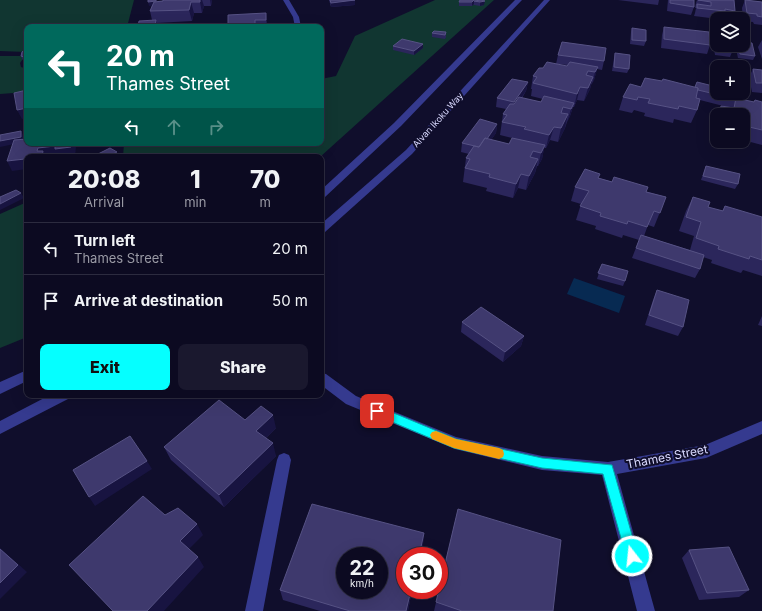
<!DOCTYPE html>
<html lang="en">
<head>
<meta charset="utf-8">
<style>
	body { margin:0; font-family:Inter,sans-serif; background:#1a182e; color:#f1f3f6; height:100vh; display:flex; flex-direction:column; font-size:15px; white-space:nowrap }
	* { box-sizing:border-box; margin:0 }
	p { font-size:13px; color:#9a9aa5 }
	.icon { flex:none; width:22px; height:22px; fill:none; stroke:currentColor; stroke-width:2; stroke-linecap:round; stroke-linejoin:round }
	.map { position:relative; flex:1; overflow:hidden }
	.sheet { position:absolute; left:24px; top:154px; width:300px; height:244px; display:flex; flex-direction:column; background:#0c0a21; border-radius:8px; box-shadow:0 4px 16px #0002,0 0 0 1px #2c2b3f }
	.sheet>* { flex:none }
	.banner { position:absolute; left:24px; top:24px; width:300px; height:122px; border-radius:8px; box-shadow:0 4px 16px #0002,0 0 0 1px #2c2b3f; background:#00695c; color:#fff; overflow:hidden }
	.fabs { position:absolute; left:710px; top:12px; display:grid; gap:8px }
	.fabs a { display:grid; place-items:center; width:40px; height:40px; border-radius:8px; background:#0c0a21; box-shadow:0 4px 16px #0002,0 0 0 1px #2c2b3f; font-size:20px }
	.speed { position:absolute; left:336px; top:547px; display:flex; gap:8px; font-size:20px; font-weight:700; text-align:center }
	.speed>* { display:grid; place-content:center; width:52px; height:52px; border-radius:50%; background:#0c0a21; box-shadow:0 4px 16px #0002,0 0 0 1px #2c2b3f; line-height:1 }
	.speed small { font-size:10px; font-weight:400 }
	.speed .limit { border:6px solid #d22; background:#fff; color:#111 }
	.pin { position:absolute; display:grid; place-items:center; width:34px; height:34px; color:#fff; margin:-17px; border-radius:8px; box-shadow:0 2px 6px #0006 }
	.me { position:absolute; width:44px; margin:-22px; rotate:344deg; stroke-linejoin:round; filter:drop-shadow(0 0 3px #0008) }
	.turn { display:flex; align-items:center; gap:14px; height:84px; padding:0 16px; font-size:18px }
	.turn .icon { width:52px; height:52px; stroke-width:2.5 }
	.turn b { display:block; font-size:28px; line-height:34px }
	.lanes { display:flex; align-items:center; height:38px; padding:0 16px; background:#0003; justify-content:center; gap:20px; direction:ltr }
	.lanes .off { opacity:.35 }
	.eta { display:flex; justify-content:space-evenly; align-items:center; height:68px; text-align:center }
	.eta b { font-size:24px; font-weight:800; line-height:28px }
	.primary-button { display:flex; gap:8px; margin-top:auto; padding:8px 16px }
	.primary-button a { flex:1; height:46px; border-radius:8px; background:#05ffff; color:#111; font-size:16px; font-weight:800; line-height:46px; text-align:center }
	.primary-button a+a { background:#1a182e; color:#f1f3f6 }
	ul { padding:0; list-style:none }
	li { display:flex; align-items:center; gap:12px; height:52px; padding:0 16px; border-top:1px solid #2c2b3f }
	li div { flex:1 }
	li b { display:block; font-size:15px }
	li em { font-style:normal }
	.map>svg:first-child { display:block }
</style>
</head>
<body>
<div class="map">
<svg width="762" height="611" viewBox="0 0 762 611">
	<rect width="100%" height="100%" fill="#100e2c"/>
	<path fill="#113631" d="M0,0H134L127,27H27V52L0,51Z
		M435,0H494L320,157H123L124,143H321V79L336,76L355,36Z
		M0,56H25L20,63L21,67L27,69V92L0,94Z
		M27,202V337L0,348V214Z"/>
	<path fill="#072a52" d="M574,278L625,296L619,313L567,294Z"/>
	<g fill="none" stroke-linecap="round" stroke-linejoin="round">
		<path fill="#353a8f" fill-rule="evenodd" d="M283,0H289L299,17L301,27H295L293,17Z
			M515,0H522L401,126L325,197L321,198V190L394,123Z
			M544,0H550L412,154L325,232L321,233V224L406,150Z
			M27,370V381L0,394V382Z
			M321,373L326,374L356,396L456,437L542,456L608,462L705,445L762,421V434L706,458L617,474L655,611H637L602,475L542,470L455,449L346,404L321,385Z
			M50,395H70L68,399L0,434V421Z
			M284,453L289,455L291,460L263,611H245L277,460L279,455Z"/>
	</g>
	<path fill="#2b265b" d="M163,0H212L211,6H204L202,13H194L192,21L156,23L158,27H138L152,20L150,11L152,5L149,6L157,2L163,1Z
		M329,0H355V5L331,7Z
		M481,0L484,5L480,6L474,5V4L472,6H459V2Z
		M618,0H659L658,5Z
		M668,0H694V7L691,15L667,11Z
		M697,0H734L735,11L732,19L722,18V19H718L694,16L695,13L696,8H695L696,3Z
		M745,0L762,2V25L754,24L753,22L743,21L742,8Z
		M266,13L267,27H228Z
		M664,27L710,45L707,54L661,48L662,35Z
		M632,28L646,41L644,46L630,44L631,32Z
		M446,32V37L445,39L432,37V33Z
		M715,38L732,52L730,57L715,55L713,43Z
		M762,40V59L758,47Z
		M423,44V48L414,55L393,50V46Z
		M735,45H743L755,56L753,60L738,58Z
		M27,48V65H25L21,56Z
		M615,53L629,69L627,73L612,71L614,58Z
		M558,55L604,61L602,70L597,69L594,80L591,85L590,89L584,101L577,100L574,107H573L570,116L567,122L565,128L558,142L550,140L546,148H544L542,159L538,166H537L535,173L526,190L518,188L513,198L486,191L487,188L463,182L466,158L469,154L461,152L462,143L497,124L496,133L491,140L509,144L512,138L500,135L503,114L506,109L496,107L497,98L528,82L526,91L522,98L541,102L543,99L531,96L532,89H531L533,76L543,68L567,66L568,65L556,64Z
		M753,69L762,70V93L752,92L749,77Z
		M645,78L754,102L755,100L762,102V145L743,140V115H717V134L712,133L715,119L721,106L731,108L700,100L697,110L691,123L674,119L673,123L644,116L645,113L634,110L632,113L619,110L623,97L641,87Z
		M706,166L738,184L735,189L701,180L704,171Z
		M599,178L666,197L654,227L648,225L644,236L690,250L694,236L679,231L686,211L693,197L708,207L722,211L725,206L762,222V276L743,270L741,273L711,263L712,260L703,257L700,269L695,278L632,258L639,240L623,235L622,238L595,229L596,226L576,220L581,204L571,201L575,187Z
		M602,264L625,281L623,286L597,279Z
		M657,290L683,327L678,336L645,325L653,300Z
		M762,316V326L758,325Z
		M462,322L524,336L521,346L503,362L461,332Z
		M245,420L276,428L266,438L276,456L224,507L171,460L164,447Z
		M458,509L553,611H434Z
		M424,533L423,544L420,556H405L412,590L408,611H320L283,600L280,590Z
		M689,550L749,590L739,597L699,600L682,558Z"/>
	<path fill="#181441" d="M157,0V5L149,6L148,2Z
		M200,0H202L204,6L202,13L200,2Z
		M210,0H212L211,6Z
		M355,0V5L331,7V3Z
		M474,0H475V1H474V4L472,6V2Z
		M485,1L484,5L480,6V2Z
		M191,2L194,13L192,21L189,10Z
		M156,20L158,27H155Z
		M423,44V48L414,55V51Z
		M598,67L594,80L592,85L595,72Z
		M593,77L590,89L584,101L588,88Z
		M528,82L526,91L512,111L514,102Z
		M580,87L577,100L574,107L577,94Z
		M574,103L570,116L567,122L571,109Z
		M27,108V118L22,119L17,110Z
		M568,114L565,128L558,142L561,128Z
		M497,124L496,133L479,157L480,147Z
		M554,127L550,140L546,148L549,135Z
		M21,131L23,135L24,142L0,147V141Z
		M68,143H103V145L87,147L86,144L75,145L76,147L75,156L59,157L58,155L39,157L37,151L38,148Z
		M545,145L542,159L538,166L541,153Z
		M117,152L118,157H107Z
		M25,159L27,162V169L12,171L7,161Z
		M538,159L535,173L526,190L529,176Z
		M521,174L518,188L513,198L516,184Z
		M21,193L24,198L0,210V204Z
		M524,336L521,346L503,362L505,352Z
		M273,415L276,428L260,444L256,431Z
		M273,443L276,456L224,507L219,495Z
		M147,461L152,469L95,506L89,497Z
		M197,524L203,535L186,552L180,541Z
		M424,533L423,544L420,556H419Z
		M0,548L27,572L0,599Z
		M198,557L204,567L164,611H147Z
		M411,590H412L408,611H406Z"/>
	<path fill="#3e396d" stroke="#565284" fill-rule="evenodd" d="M148,0H156V1L148,2Z
		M163,0H200V2H191L189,10L150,11L154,2L163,1Z
		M330,0H355L331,3Z
		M460,0H474L472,2H459Z
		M481,0L485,1L480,2L474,1Z
		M670,0H694V7L670,3Z
		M698,0H734L735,11L725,9V11L697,8V4L711,6V2Z
		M745,0L762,2V17L757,16V14L747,13Z
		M266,13V20H255V27H228V15Z
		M156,20L155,27H138L139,21Z
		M664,27L709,32L710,45L664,39Z
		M632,28L646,30V41L632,40Z
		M434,31L446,32L445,35L432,33Z
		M715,38H717V45H730L732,52L717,51Z
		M402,39L423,44L414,51L393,46Z
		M562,42L606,48L604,61L558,55Z
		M743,42L752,43L755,56L740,54L738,45H743Z
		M27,48V58L21,56L22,52Z
		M615,53L630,55L629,69L614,67Z
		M547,62L567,66L570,62L598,67L595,72L588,71L586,75L593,77L588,88L580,87L577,94L533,83L537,77L533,76L539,68H543Z
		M753,69L762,70V83H756Z
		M645,78L662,81L663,79L698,88L696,98L700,99L697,110L679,106L678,109L648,103L650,99L638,97L637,100L623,97L630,84L641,87Z
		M512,79L528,82L514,102L497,98Z
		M697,82L717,87V93H744L742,99L736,98V99L698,90V88L695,87Z
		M27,90V108L17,110L14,93Z
		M544,96L574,103L571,109L563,107L561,113L568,114L561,128L554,127L549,135L524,129L526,127L502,122L507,115L503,114L510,104H514L519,97L541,102Z
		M736,98L754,102L755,100L762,102V130L745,126L746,122H743V115H719L721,106L734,108Z
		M480,119L497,124L487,139L485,138L479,147L462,143Z
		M21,131V137L0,141V135Z
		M485,138L509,144L512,138L545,145L541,153L533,151L530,157L538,159L529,176L521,174L516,184L489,177L490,174L465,168L470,159L466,158L474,146L479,147Z
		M27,139V143H71V147L55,149V146L38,148L37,151H43L42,157H27V162H24L25,159L7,161L14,140Z
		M110,148L117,152L107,157H98L96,155Z
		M706,166L740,174L738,184L703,176Z
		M585,169L600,174L598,178L612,182L614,177L648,187L646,192L666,197L660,213L654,211L647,227L628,221L627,224L600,216L601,213L580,206L589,191L575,187Z
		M16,190L21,193L0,204V197Z
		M693,197L710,202L708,207L723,211L725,206L762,217V260L750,256L749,259L718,249L719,246L696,238L701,222L686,217Z
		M641,235L704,255L700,269L636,248Z
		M602,264L628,271L625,281L598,273Z
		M657,290L689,300L683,327L649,315Z
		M481,307L524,336L505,352L462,322Z
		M219,400L245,420L261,406L273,415L256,431L273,443L219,495L164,447Z
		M130,436L147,461L89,497L73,470Z
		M143,496L165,515L178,508L197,524L180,541L198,557L147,611H113L69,565Z
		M312,504L424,533L419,556H405V590H411L406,611H350L280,590ZM345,556H379V590H345Z
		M458,509L561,540L553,611H462L436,602Z
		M729,547L749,590L707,593L689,550Z
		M0,549L18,565L0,583Z"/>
	<path fill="#05ffff" stroke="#03a6a6" d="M377,406L456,439L542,458L612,465L638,556L637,560L632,562L628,560L626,556L603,474L542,468L454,448L373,414L372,411L373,407Z"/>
	<path fill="#f59e0b" d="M436,431L456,439L499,448L503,450L504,454L503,457L499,459L454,448L432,439L430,435L432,432Z"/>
	<g text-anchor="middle" stroke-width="4" stroke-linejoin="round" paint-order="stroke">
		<g font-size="9" fill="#d9d9ff" stroke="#100e2c">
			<text transform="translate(438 120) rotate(-48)" y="3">Alvan Ikoku Way</text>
		</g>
		<g font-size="12" fill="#d9d9ff" stroke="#100e2c">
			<text transform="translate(667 457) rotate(-11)" y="4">Thames Street</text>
		</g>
	</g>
</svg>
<div class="fabs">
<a><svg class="icon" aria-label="layers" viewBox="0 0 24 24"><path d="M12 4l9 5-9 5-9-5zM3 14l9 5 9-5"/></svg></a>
<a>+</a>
<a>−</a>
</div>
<div class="speed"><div>22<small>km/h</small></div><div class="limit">30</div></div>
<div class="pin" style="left:377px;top:411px;background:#d93025"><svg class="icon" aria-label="arrive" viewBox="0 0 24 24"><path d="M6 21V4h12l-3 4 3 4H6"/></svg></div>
<svg class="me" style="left:632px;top:556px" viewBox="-20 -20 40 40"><circle r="17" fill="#05ffff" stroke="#fff" stroke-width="3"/><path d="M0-11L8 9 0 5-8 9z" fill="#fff"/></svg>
<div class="banner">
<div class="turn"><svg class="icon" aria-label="left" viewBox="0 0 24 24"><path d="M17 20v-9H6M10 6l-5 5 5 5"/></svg><div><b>20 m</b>Thames Street</div></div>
<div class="lanes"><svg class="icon" aria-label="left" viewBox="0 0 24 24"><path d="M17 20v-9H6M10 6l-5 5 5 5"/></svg><svg class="icon off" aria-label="ahead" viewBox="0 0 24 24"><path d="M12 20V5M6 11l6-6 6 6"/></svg><svg class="icon off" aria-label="right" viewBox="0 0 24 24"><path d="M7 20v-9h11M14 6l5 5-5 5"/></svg></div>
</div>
<section class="sheet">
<div class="eta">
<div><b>20:08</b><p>Arrival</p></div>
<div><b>1</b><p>min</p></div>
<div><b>70</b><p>m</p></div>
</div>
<ul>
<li><svg class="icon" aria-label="left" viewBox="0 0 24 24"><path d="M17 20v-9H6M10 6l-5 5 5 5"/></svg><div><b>Turn left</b><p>Thames Street</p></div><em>20 m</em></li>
<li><svg class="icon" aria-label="arrive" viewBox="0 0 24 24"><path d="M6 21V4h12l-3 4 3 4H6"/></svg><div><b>Arrive at destination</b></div><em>50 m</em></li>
</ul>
<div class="primary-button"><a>Exit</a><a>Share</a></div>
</section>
</div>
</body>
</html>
